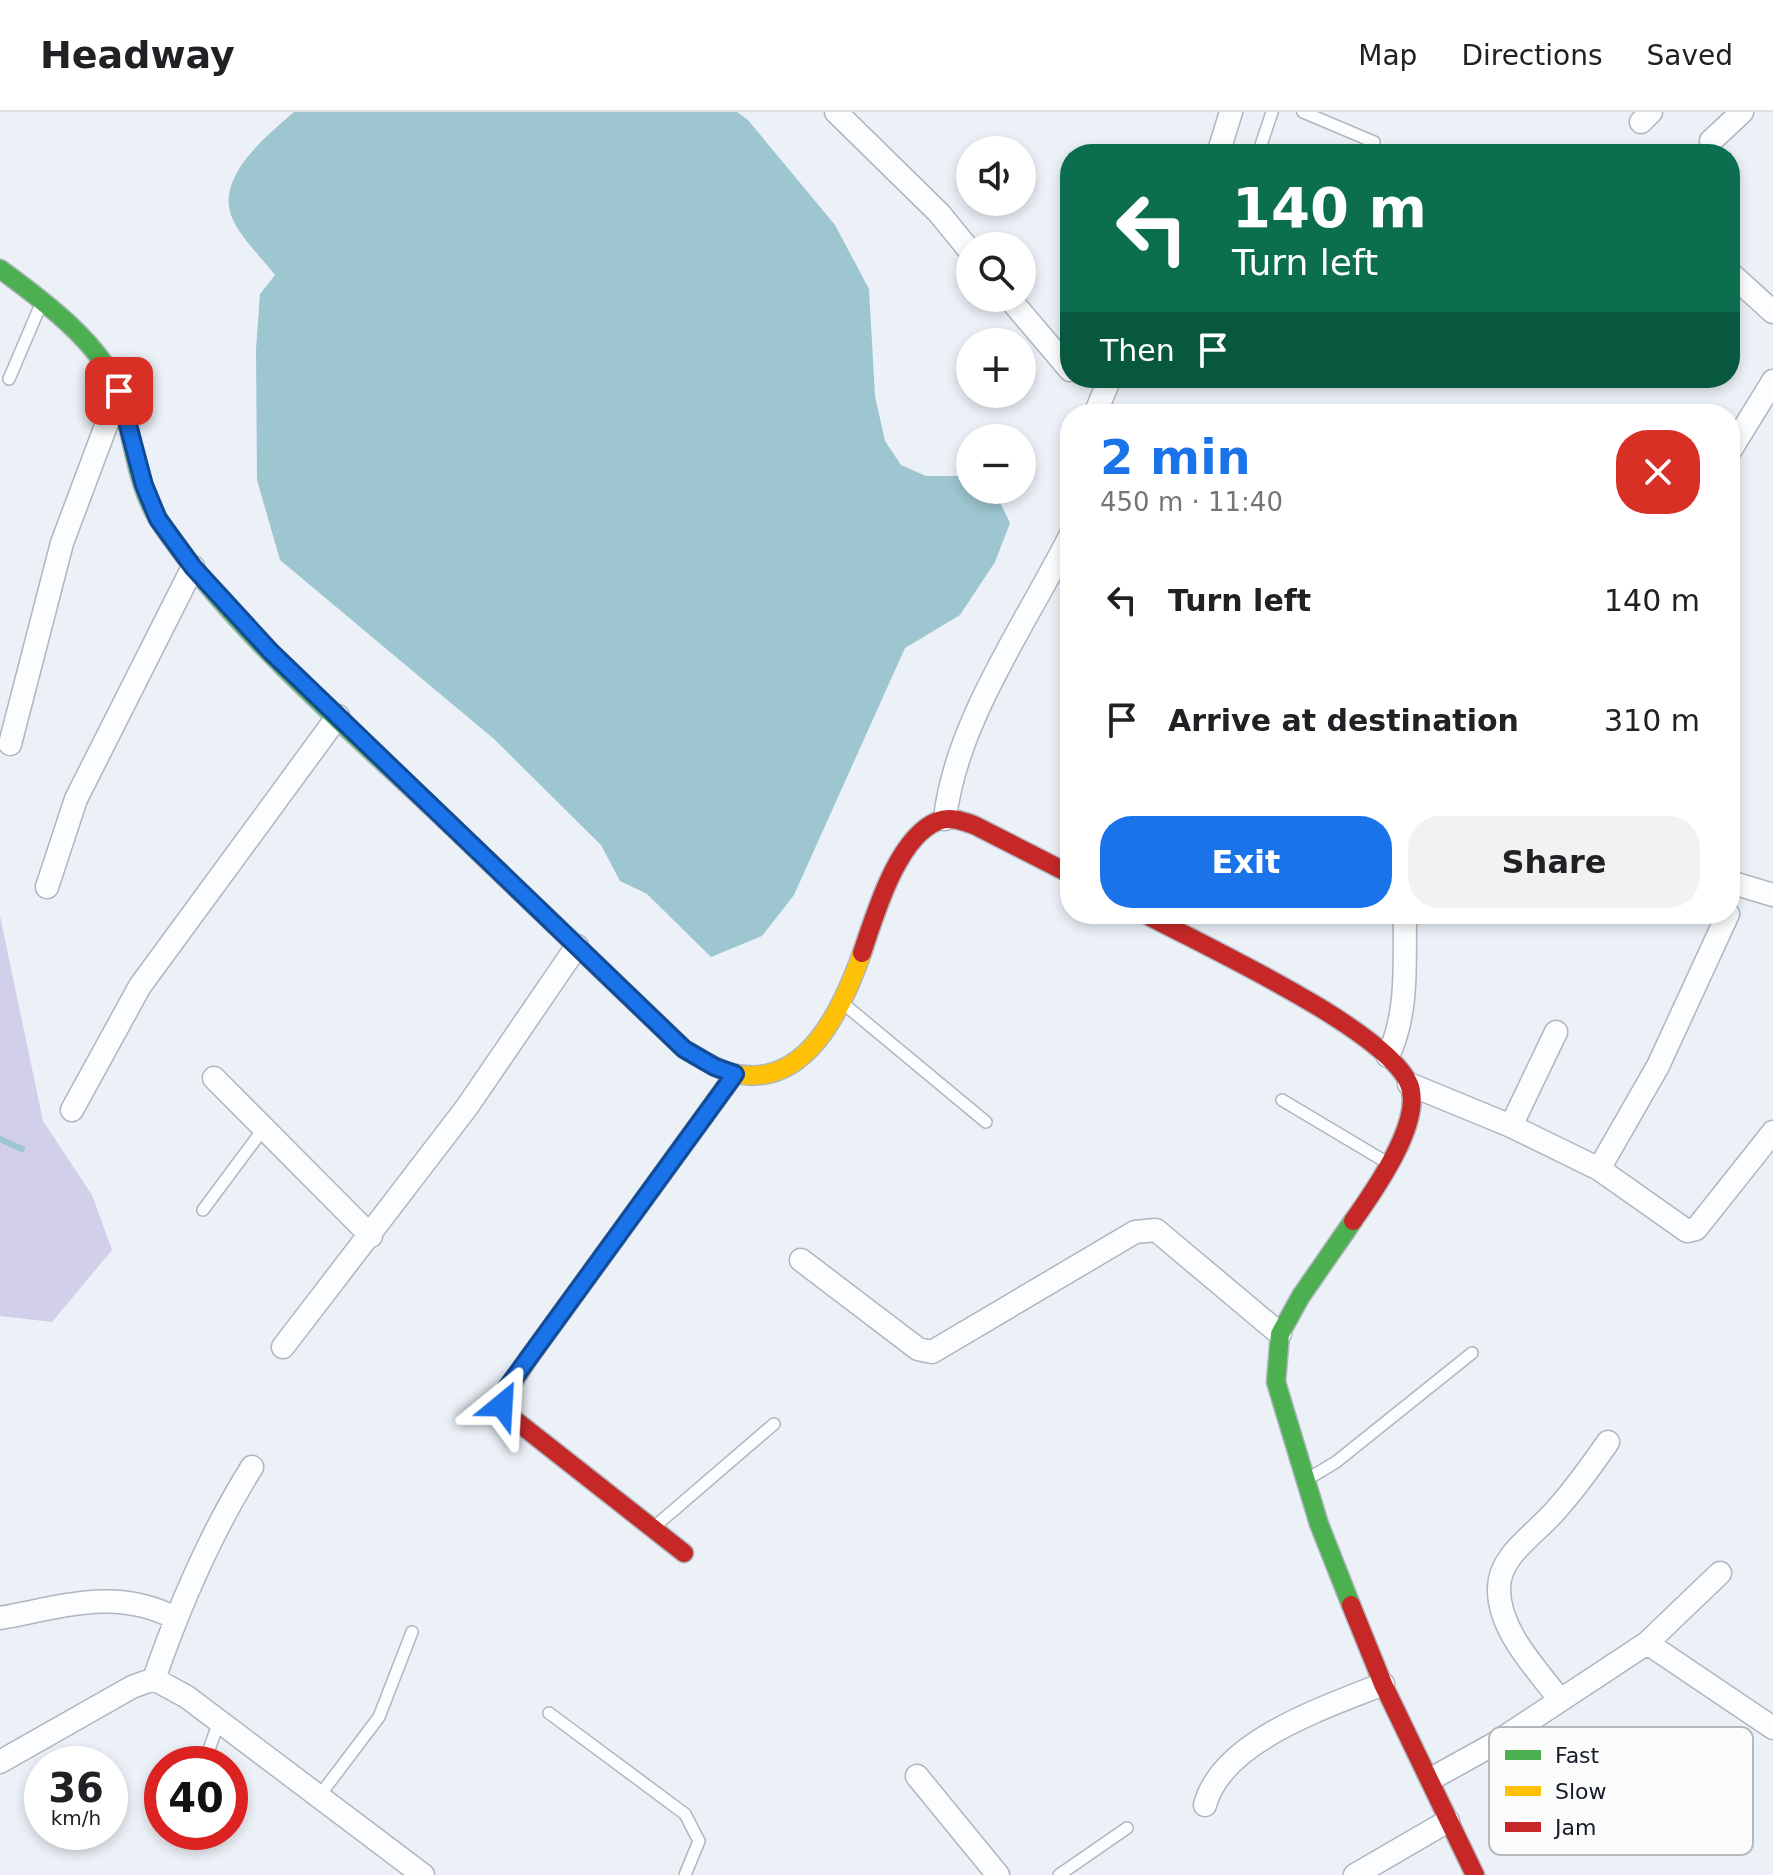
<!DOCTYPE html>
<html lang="en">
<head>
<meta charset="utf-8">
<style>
	body { margin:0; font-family:"DejaVu Sans",sans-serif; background:#f2f2f2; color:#202124; height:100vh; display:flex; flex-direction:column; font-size:30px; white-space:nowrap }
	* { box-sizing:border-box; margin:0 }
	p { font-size:26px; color:#757577 }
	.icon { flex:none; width:44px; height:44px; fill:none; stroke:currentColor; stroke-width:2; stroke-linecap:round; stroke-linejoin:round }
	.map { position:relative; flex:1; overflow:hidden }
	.details { position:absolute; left:1060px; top:292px; width:680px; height:520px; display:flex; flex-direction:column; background:#fff; border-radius:32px; box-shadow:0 4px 12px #0003 }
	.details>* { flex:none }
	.banner { position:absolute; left:1060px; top:32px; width:680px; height:244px; border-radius:32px; box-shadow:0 4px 12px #0003; background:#0b6e4f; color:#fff; overflow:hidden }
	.controls { position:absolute; left:956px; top:24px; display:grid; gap:16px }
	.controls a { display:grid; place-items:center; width:80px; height:80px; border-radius:50%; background:#fff; box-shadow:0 4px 12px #0003; font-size:40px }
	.speed { position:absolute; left:24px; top:1634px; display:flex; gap:16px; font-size:40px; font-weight:700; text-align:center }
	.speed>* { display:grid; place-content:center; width:104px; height:104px; border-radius:50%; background:#fff; box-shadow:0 4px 12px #0003; line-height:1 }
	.speed small { font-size:20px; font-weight:400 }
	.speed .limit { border:12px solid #d22; background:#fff; color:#111 }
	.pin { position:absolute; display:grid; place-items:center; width:68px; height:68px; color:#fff; margin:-34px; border-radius:16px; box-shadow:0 4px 12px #0006 }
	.me { position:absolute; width:88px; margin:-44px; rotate:27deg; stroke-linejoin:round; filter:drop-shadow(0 0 6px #0008) }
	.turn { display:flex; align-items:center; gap:28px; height:168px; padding:0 40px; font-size:36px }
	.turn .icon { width:104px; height:104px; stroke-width:2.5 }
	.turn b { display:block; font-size:56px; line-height:68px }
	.then { display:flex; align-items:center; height:76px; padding:0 40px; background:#0003; gap:16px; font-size:30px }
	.round { display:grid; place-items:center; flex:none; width:84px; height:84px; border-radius:32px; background:#f2f2f2 }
	.headline { display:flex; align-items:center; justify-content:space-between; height:136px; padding:0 40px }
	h1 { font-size:48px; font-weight:700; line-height:60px; color:#1a73e8 }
	.button { display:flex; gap:16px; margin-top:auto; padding:16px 40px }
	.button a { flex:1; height:92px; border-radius:32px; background:#1a73e8; color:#fff; font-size:32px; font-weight:700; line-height:92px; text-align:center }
	.button a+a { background:#f2f2f2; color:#202124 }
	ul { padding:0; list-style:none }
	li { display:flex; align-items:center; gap:24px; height:120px; padding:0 40px }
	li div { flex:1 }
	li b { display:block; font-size:30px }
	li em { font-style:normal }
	header { display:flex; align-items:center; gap:48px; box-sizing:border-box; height:112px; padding:0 40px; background:#fff; border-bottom:2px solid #e0e0e0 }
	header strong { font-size:38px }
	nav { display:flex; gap:44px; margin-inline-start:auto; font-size:28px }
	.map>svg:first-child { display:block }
</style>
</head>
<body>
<header>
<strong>Headway</strong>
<nav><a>Map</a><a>Directions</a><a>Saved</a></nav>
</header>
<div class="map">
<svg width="1773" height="1763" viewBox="0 0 1773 1763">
	<rect width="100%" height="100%" fill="#ebf1f7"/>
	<path fill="#d2cfea" d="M0,804L43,1009L92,1083L112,1138L52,1210L0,1204Z"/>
	<path fill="#9dc6d0" d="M294,0H737L748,8L835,113L869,177L875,284L885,329L901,353L926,364H965L970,366V378H994L1010,411L995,450L960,503L905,536L794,783L762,824L711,845L647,782L620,769L601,733L494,627L280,448L257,368L256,237L260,182L275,163C262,146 242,127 233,108C213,66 267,24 294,0Z"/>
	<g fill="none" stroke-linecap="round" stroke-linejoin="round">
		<path stroke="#9dc6d0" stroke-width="6" d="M0,1027L22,1037"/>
		<g stroke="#afb6be" stroke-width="14">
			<path id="lane" d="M1303,0L1374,30L1373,42
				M1258,42L1272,0
				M9,267L41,192
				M845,893L986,1010
				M1282,988L1386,1050
				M203,1098L264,1016
				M1306,1368L1336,1350L1472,1241
				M653,1416L774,1312
				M549,1601L685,1702L699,1729L685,1763
				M204,1652L219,1609
				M320,1683L379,1605L412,1520
				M1059,1763L1127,1716"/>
		</g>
		<g stroke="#afb6be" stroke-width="25">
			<path id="street" d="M836,0L939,101L970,139
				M1641,10L1651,0
				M1711,29L1742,0
				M1218,42L1231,0
				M1730,161L1773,200
				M1009,186L1070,258
				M1095,302L1110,266
				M1730,339L1773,269
				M10,632L62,431L119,279
				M945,707C955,611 1027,510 1070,424
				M1730,770L1773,783
				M47,775L76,687L193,455
				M1388,944C1409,900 1404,850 1405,802
				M214,966L371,1124
				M1409,972L1511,1014L1599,1057L1687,1119L1696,1117L1773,1020
				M72,998L140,874L338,604
				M1511,1014L1556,920
				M1599,1057L1658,954L1728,802
				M801,1148L918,1237L932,1240L1135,1120L1156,1118L1280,1222
				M283,1235L467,995L577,834
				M0,1506C62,1495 116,1475 175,1506
				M1647,1531L1773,1616
				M154,1567C180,1492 210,1422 252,1355
				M1560,1588C1536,1556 1498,1518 1499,1476C1499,1443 1537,1421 1556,1398C1575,1377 1592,1353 1608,1330
				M0,1650L132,1575L154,1567L187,1585L423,1763
				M917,1664L998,1763
				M1431,1667L1494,1632L1647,1531L1720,1461
				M1205,1693C1222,1628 1327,1595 1383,1572
				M1355,1763L1448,1709"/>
		</g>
		<g stroke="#afb6be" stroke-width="21">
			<path id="fast" d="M0,157C40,186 105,234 120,283C133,324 136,374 160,410C235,523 365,630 463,725
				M528,1247L735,962
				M1351,1493L1319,1412L1276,1270L1280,1222L1301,1184L1353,1109"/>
		</g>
		<g stroke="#afb6be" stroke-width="21">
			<path id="slow" d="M463,725L684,937C698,945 712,955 728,960C805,982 842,897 862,841"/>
		</g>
		<g stroke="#afb6be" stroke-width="21">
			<path id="jam" d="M1145,802C1202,833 1386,917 1409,972C1424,1009 1374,1079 1353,1109
				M862,841C875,803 897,725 938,709C950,704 963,709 974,713L1070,762
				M528,1247L501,1289L506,1301L684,1441
				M1351,1493L1383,1572L1475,1763"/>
		</g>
		<use href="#lane" stroke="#fcfdfe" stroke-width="11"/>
		<use href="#street" stroke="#fcfdfe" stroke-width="22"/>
		<use href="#fast" stroke="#4caf50" stroke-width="18"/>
		<use href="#slow" stroke="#ffc107" stroke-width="18"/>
		<use href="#jam" stroke="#c62828" stroke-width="18"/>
	</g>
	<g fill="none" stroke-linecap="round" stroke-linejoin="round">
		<g stroke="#114b97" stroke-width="20">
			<path id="route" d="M119,279L144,373L158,407L193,455L271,540L684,937L715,955L735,962L506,1277L502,1293"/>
		</g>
		<use href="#route" stroke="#1a73e8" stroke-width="14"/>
	</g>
	<rect x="1489" y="1615" width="264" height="128" rx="12" fill="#fcfcfc" stroke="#b6b9bc" stroke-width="2"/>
	<rect x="1505" y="1638" width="36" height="10" fill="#4caf50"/>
	<rect x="1505" y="1674" width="36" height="10" fill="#ffc107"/>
	<rect x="1505" y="1710" width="36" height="10" fill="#c62828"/>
	<g font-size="22" fill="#141c27">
		<text x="1555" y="1651">Fast</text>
		<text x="1555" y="1687">Slow</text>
		<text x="1555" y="1723">Jam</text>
	</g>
</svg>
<div class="controls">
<a><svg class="icon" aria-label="sound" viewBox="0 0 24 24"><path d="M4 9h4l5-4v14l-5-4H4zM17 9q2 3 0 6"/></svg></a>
<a><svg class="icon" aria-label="search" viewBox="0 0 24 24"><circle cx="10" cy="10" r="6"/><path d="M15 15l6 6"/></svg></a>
<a>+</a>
<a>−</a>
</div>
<div class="speed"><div>36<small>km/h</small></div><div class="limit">40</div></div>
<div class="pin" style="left:119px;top:279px;background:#d93025"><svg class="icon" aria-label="arrive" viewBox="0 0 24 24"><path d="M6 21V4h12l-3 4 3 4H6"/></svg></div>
<svg class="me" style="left:502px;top:1293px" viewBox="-20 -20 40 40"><path d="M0-17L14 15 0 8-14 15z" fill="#1a73e8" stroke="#fff" stroke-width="4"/></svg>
<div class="banner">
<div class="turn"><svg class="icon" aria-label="left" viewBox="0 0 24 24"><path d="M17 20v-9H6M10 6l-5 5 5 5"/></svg><div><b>140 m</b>Turn left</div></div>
<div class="then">Then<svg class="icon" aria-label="arrive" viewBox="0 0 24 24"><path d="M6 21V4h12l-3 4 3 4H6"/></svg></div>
</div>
<section class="details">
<div class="headline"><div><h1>2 min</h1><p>450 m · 11:40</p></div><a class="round" style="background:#d93025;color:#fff"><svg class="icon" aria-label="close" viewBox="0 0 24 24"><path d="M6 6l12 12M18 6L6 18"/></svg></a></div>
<ul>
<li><svg class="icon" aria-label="left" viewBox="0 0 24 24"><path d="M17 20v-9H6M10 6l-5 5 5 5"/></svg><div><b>Turn left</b></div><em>140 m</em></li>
<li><svg class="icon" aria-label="arrive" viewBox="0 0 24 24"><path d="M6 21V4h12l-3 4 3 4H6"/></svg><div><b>Arrive at destination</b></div><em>310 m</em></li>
</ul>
<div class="button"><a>Exit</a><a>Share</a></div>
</section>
</div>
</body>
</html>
